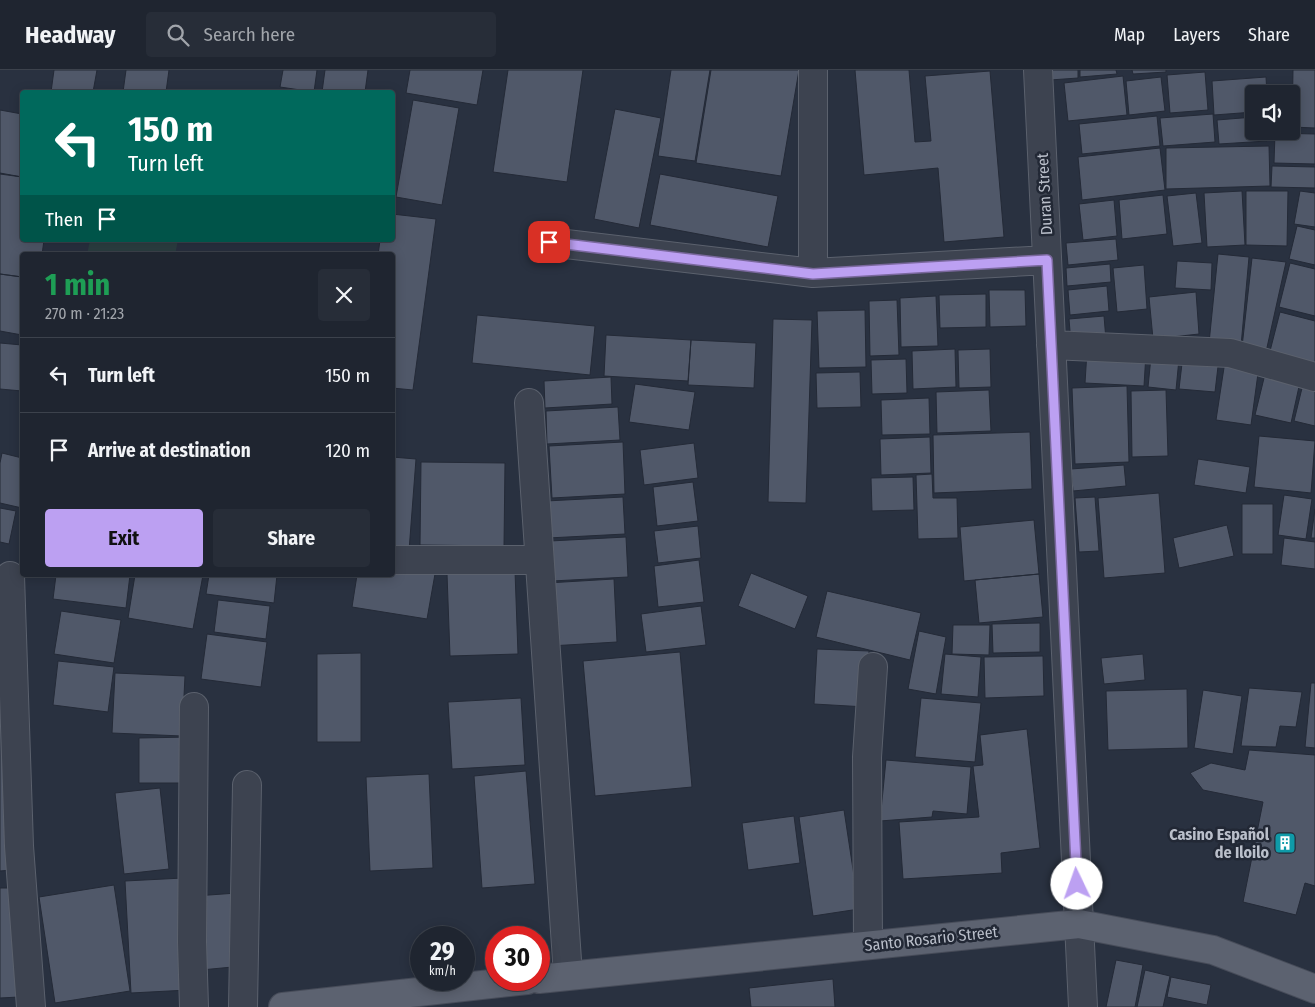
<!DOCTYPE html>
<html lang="en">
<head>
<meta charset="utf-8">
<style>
	body { margin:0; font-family:"Fira Sans Condensed",sans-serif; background:#272d38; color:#f1f3f6; height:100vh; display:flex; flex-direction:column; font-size:19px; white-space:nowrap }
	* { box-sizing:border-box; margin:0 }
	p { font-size:16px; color:#a1a5ab }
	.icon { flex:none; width:28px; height:28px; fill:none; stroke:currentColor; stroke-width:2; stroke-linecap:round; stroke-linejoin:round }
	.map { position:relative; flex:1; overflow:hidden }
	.panel { position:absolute; left:20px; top:182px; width:375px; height:325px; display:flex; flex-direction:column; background:#1f2530; border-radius:5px; box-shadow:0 2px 12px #0003,0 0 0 1px #3c424c }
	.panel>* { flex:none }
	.guide { position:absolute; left:20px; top:20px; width:375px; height:152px; border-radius:5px; box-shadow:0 2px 12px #0003,0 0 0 1px #3c424c; background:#00695c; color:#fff; overflow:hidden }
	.controls { position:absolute; left:1245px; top:15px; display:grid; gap:10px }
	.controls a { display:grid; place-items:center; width:55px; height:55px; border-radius:5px; background:#1f2530; box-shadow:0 2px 12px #0003,0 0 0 1px #3c424c; font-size:25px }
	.speed { position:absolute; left:410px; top:856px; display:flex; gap:10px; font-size:25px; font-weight:700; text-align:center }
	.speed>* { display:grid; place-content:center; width:65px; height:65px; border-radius:50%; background:#1f2530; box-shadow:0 2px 12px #0003,0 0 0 1px #3c424c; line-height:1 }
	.speed small { font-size:12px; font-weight:400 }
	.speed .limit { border:8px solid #d22; background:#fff; color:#111 }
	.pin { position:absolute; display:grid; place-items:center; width:42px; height:42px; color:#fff; margin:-21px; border-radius:10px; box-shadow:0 2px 8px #0006 }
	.me { position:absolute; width:55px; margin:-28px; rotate:357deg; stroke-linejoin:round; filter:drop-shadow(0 0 4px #0008) }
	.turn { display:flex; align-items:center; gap:18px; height:105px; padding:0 25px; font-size:22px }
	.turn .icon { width:65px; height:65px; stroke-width:2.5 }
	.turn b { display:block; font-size:35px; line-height:42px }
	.then { display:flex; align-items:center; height:48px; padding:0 25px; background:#0003; gap:10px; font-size:19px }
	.round { display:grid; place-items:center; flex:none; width:52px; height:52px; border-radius:5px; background:#272d38 }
	.headline { display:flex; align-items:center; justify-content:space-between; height:85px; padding:0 25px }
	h1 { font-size:30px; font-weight:700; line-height:38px; color:#1e9e55 }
	.action { display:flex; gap:10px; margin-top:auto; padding:10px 25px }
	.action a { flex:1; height:58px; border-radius:5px; background:#bca0f2; color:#111; font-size:20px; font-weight:700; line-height:58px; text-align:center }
	.action a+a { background:#272d38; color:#f1f3f6 }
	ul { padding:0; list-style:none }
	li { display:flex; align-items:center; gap:15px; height:75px; padding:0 25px; border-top:1px solid #3c424c }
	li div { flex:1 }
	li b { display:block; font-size:19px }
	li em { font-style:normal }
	header { display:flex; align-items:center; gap:30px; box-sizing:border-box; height:70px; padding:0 25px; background:#1f2530; border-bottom:1px solid #3c424c }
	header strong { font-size:24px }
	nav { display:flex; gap:28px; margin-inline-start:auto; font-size:18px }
	.search { width:350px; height:45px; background:#272d38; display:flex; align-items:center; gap:12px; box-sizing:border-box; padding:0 18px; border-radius:5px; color:#a1a5ab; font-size:19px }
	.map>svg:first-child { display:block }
</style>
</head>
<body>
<header>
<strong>Headway</strong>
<div class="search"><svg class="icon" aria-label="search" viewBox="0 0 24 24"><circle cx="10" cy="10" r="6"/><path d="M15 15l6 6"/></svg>Search here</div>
<nav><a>Map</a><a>Layers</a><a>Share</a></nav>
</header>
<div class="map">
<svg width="1315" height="937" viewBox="0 0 1315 937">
	<rect width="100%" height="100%" fill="#293140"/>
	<path fill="#2c3f42" d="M90,170H178L175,185H87Z"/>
	<path fill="#505869" stroke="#242a37" d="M54,0H97L93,22H51Z
		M126,0H169L166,22H123Z
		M283,0H317L314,22L280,17Z
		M325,0H368L365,22H322Z
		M410,0H483L477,35L406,23Z
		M508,0H583L567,112L493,102Z
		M671,0H710L695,91L658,86Z
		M711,0H799L781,106L696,93Z
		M855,0H909L915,72L931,71L925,6L990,1L1004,167L944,172L938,98L864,105Z
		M1049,0H1078V8L1050,10Z
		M1080,0H1116L1117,4L1080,7Z
		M1132,0H1166V2L1133,4Z
		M1293,0H1315V58L1292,57Z
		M1205,2L1208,40L1170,43L1167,5Z
		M1123,6L1127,45L1068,51L1064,13Z
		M1161,7L1165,41L1129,45L1126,11Z
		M1266,7L1267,24H1254V42L1214,45L1212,11Z
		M413,30L459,38L442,135L396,127Z
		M615,39L661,48L639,158L594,149Z
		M0,40L22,44V107L0,103Z
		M1213,44L1215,72L1163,76L1160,48Z
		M1157,46L1160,76L1082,84L1079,54Z
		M1254,47V61H1267V71L1219,74L1217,50Z
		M1275,63L1315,64V94L1274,93Z
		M1269,76L1270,116L1166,119V78Z
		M1160,78L1165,120L1082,130L1078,87Z
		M1272,96L1315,97V118L1271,117Z
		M0,104L22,107V170H44L42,185H22V207L0,204Z
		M660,104L778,126L768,177L650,155Z
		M1242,121L1245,175L1207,177L1204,123Z
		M1246,121H1288L1287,176L1246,175Z
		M1300,121L1315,123V157L1294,154Z
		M1196,123L1202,173L1173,176L1167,126Z
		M1163,125L1167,164L1122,169L1119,130Z
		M1114,130L1117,166L1083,170L1079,134Z
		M392,144L436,149L413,320L392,318V185H378L380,170H392Z
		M1297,156L1315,160V195L1289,189Z
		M1116,169L1118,190L1068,195L1066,173Z
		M1218,184L1249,187L1241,276L1209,273Z
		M1252,188L1286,192L1266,282L1242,277Z
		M1177,191L1212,193L1211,220L1175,218Z
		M1290,193L1315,199V246L1279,237Z
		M1110,194L1111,212L1067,216L1066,198Z
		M1144,195L1147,239L1117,242L1113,198Z
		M0,204L22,207V265L0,261Z
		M1107,216L1109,241L1070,245L1068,220Z
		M989,220H1025L1026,256L990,257Z
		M1196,222L1199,264L1153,269L1149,227Z
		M986,224V257L940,258L939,225Z
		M936,226L938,276L901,277L900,228Z
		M897,230L899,285L870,286L869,231Z
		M865,240L866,297L819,298L817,241Z
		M1280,242L1315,251V296L1269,285Z
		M477,245L595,256L590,305L472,293Z
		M1104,246L1106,270L1071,273L1069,249Z
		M773,249L812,250L806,433L768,432Z
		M606,265L691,270L688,311L604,306Z
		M691,270L756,273L754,318L688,315Z
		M0,273L22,275V321L0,319Z
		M955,279L956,317L913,319L912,281Z
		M990,279L991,317L959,318L958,280Z
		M1087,281L1146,283L1144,316L1085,313Z
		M1183,285L1219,288L1215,322L1179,319Z
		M1151,287L1179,289L1176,320L1148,317Z
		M906,289L907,323L872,324L871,290Z
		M1225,291L1259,296L1251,355L1216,350Z
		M860,302L861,337L817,338L816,303Z
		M1265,304L1300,312L1291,353L1255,345Z
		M611,307L612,334L545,338L544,311Z
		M635,314L695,322L689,360L629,352Z
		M1303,314L1315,317V356L1294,351Z
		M1127,316L1129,392L1075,394L1072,318Z
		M989,320L991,361L937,363L936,322Z
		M1166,320L1168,386L1132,387L1131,321Z
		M929,328L930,364L882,365L881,330Z
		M618,337L620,370L547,374L546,341Z
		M1030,362L1032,419L934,423L933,365Z
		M1259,366L1315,371L1311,423L1254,417Z
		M930,367L931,403L881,405L880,369Z
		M623,372L625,424L552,428L549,376Z
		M694,373L698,408L644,415L640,380Z
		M2,383L22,388V438L0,433V393Z
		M392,387L416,389L409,481L392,480Z
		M1198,389L1250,397L1246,423L1194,415Z
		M421,392L505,393L504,476L420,475Z
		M1124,395L1126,416L1073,421L1071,399Z
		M932,404L933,428H957L958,468L918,469L916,405Z
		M913,407L914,440L872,441L871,408Z
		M693,412L698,451L657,456L653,417Z
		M1159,423L1165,503L1104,508L1098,428Z
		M1284,425L1312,429L1306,469L1278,465Z
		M623,427L625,464L548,468L546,431Z
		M1095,427L1099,481L1079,482L1075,428Z
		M1242,434H1273V484H1242Z
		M0,438L16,441L9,474L0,472Z
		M1315,439V468H1311Z
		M1034,450L1039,504L964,511L960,457Z
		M1227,455L1234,486L1179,498L1173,468Z
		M698,456L701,488L658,493L654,461Z
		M626,467L628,507L552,511L550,471Z
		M1284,468L1315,472V499L1281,495Z
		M699,490L704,532L658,537L654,496Z
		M392,497L435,504L427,549L352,537L357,505H392Z
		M515,501L518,584L450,586L447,504Z
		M751,503L808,526L795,559L738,536Z
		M1039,504L1043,547L979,553L975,510Z
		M56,505H130L126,538L53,529Z
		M135,505H203L193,559L128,548Z
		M209,505H277L274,533L206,524Z
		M614,509L617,572L550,576L547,513Z
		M827,521L921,543L910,590L816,567Z
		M218,530L270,536L266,569L214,562Z
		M701,536L706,575L646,582L641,544Z
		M61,541L121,550L114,593L54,584Z
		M1040,553V582L993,583L992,554Z
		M953,555H990L989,585L952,584Z
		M919,561L946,567L936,624L908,619Z
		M207,564L267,572L261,617L201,609Z
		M817,579L869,581L866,637L814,634Z
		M680,582L692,717L595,726L583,591Z
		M361,583V672H317V584Z
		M945,584L981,587L978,627L941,624Z
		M1143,584L1145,610L1104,614L1101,588Z
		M1043,586L1044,626L985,628L984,587Z
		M58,591L114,597L108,642L53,635Z
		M115,603L185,606L182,666L112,663Z
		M1311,613H1315V678L1305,677Z
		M1249,618L1302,622L1296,657L1280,656L1276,677L1241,676Z
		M1187,619L1188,678L1108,680L1106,621Z
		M1203,620L1242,626L1233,684L1194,678Z
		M521,628L525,695L452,699L448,632Z
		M921,628L981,633L975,692L915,687Z
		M0,650L11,651L12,800L0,801Z
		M1027,659L1040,778L1001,783L1002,803L903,809L899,752L979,747L973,696L983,695L980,665Z
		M191,667V713H139V668Z
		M1249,680L1315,685V816L1305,813L1296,845L1243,832L1263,732L1203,720L1190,703L1211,693L1245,700Z
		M886,690L971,697L967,744L933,741L932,747L880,751Z
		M526,701L535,814L482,818L474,706Z
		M429,704L433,798L370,801L366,707Z
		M160,718L169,799L124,804L115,723Z
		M844,740L859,839L813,846L799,747Z
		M794,746L800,793L748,800L742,753Z
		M183,808L188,920L131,923L125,811Z
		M114,815L130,921L55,933L39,827Z
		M0,818H17L19,927L0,928Z
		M237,823L243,896L201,900L195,826Z
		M1116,890L1143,895L1135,937H1106Z
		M1145,900L1170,906L1163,937H1137Z
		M1171,907L1211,915L1207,935L1167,927Z
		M833,909L835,937H751L749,918Z"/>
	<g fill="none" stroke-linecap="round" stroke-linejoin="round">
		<g stroke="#5b616d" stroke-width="30">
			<path id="minor" d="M813,0V203
				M1038,0L1083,937
				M549,172L813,203L1047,190
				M1051,275L1230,283L1315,307
				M529,333L568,905
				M392,490H539
				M10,506L19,776L31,937
				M868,874L867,687L873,597
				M194,937L192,872L194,637
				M243,937L247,715"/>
		</g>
		<g stroke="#474c59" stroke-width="30">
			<path id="major" d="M539,909L1079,854L1213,880L1315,919
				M283,937L527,910"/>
		</g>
		<use href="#minor" stroke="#3d4350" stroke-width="28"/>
		<use href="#major" stroke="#5c6270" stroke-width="28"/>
	</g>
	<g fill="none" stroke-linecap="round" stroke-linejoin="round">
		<g stroke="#7a689d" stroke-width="12">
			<path id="route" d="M549,172L813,204L1047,190L1077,814"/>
		</g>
		<use href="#route" stroke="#bca0f2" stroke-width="9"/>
	</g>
	<defs>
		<g id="building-square" transform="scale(1.125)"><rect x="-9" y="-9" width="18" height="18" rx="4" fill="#0f9aa8" stroke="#222835"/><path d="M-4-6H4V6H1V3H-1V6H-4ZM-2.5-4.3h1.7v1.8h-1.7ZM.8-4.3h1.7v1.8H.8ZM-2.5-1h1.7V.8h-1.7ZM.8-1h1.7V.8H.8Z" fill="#fff"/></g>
	</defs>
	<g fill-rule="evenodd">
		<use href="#building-square" x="1285" y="773"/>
	</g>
	<g text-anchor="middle" stroke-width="5" stroke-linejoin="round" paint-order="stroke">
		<g font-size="16" fill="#babfca" stroke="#222835">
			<text transform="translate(1044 124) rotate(-93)" y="6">Duran Street</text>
			<text transform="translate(931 868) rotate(-6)" y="6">Santo Rosario Street</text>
		</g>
		<g font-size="16" font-weight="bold" fill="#babfca" stroke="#222835" text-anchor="end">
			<text x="1269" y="770">Casino Español<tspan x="1269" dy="18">de Iloilo</tspan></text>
		</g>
	</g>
</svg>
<div class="controls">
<a><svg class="icon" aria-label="sound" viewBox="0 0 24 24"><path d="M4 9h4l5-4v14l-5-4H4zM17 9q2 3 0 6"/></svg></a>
</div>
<div class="speed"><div>29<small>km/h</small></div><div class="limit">30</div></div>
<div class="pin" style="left:549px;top:172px;background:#d93025"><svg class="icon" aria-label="arrive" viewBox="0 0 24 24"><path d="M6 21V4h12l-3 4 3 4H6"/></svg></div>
<svg class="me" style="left:1077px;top:814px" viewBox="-20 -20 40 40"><circle r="19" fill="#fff"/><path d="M0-13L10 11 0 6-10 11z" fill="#bca0f2"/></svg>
<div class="guide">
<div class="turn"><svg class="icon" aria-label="left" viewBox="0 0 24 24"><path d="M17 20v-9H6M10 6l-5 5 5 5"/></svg><div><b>150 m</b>Turn left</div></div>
<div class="then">Then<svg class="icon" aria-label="arrive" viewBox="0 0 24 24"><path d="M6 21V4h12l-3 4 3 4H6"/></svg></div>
</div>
<section class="panel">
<div class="headline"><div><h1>1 min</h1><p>270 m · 21:23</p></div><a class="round"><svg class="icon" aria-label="close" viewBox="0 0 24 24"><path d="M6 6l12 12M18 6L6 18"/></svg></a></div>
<ul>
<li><svg class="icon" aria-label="left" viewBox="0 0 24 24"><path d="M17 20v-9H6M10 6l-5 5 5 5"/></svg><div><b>Turn left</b></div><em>150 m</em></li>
<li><svg class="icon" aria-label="arrive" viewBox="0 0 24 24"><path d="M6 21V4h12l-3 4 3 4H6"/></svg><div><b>Arrive at destination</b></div><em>120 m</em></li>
</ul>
<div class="action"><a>Exit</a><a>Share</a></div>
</section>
</div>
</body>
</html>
